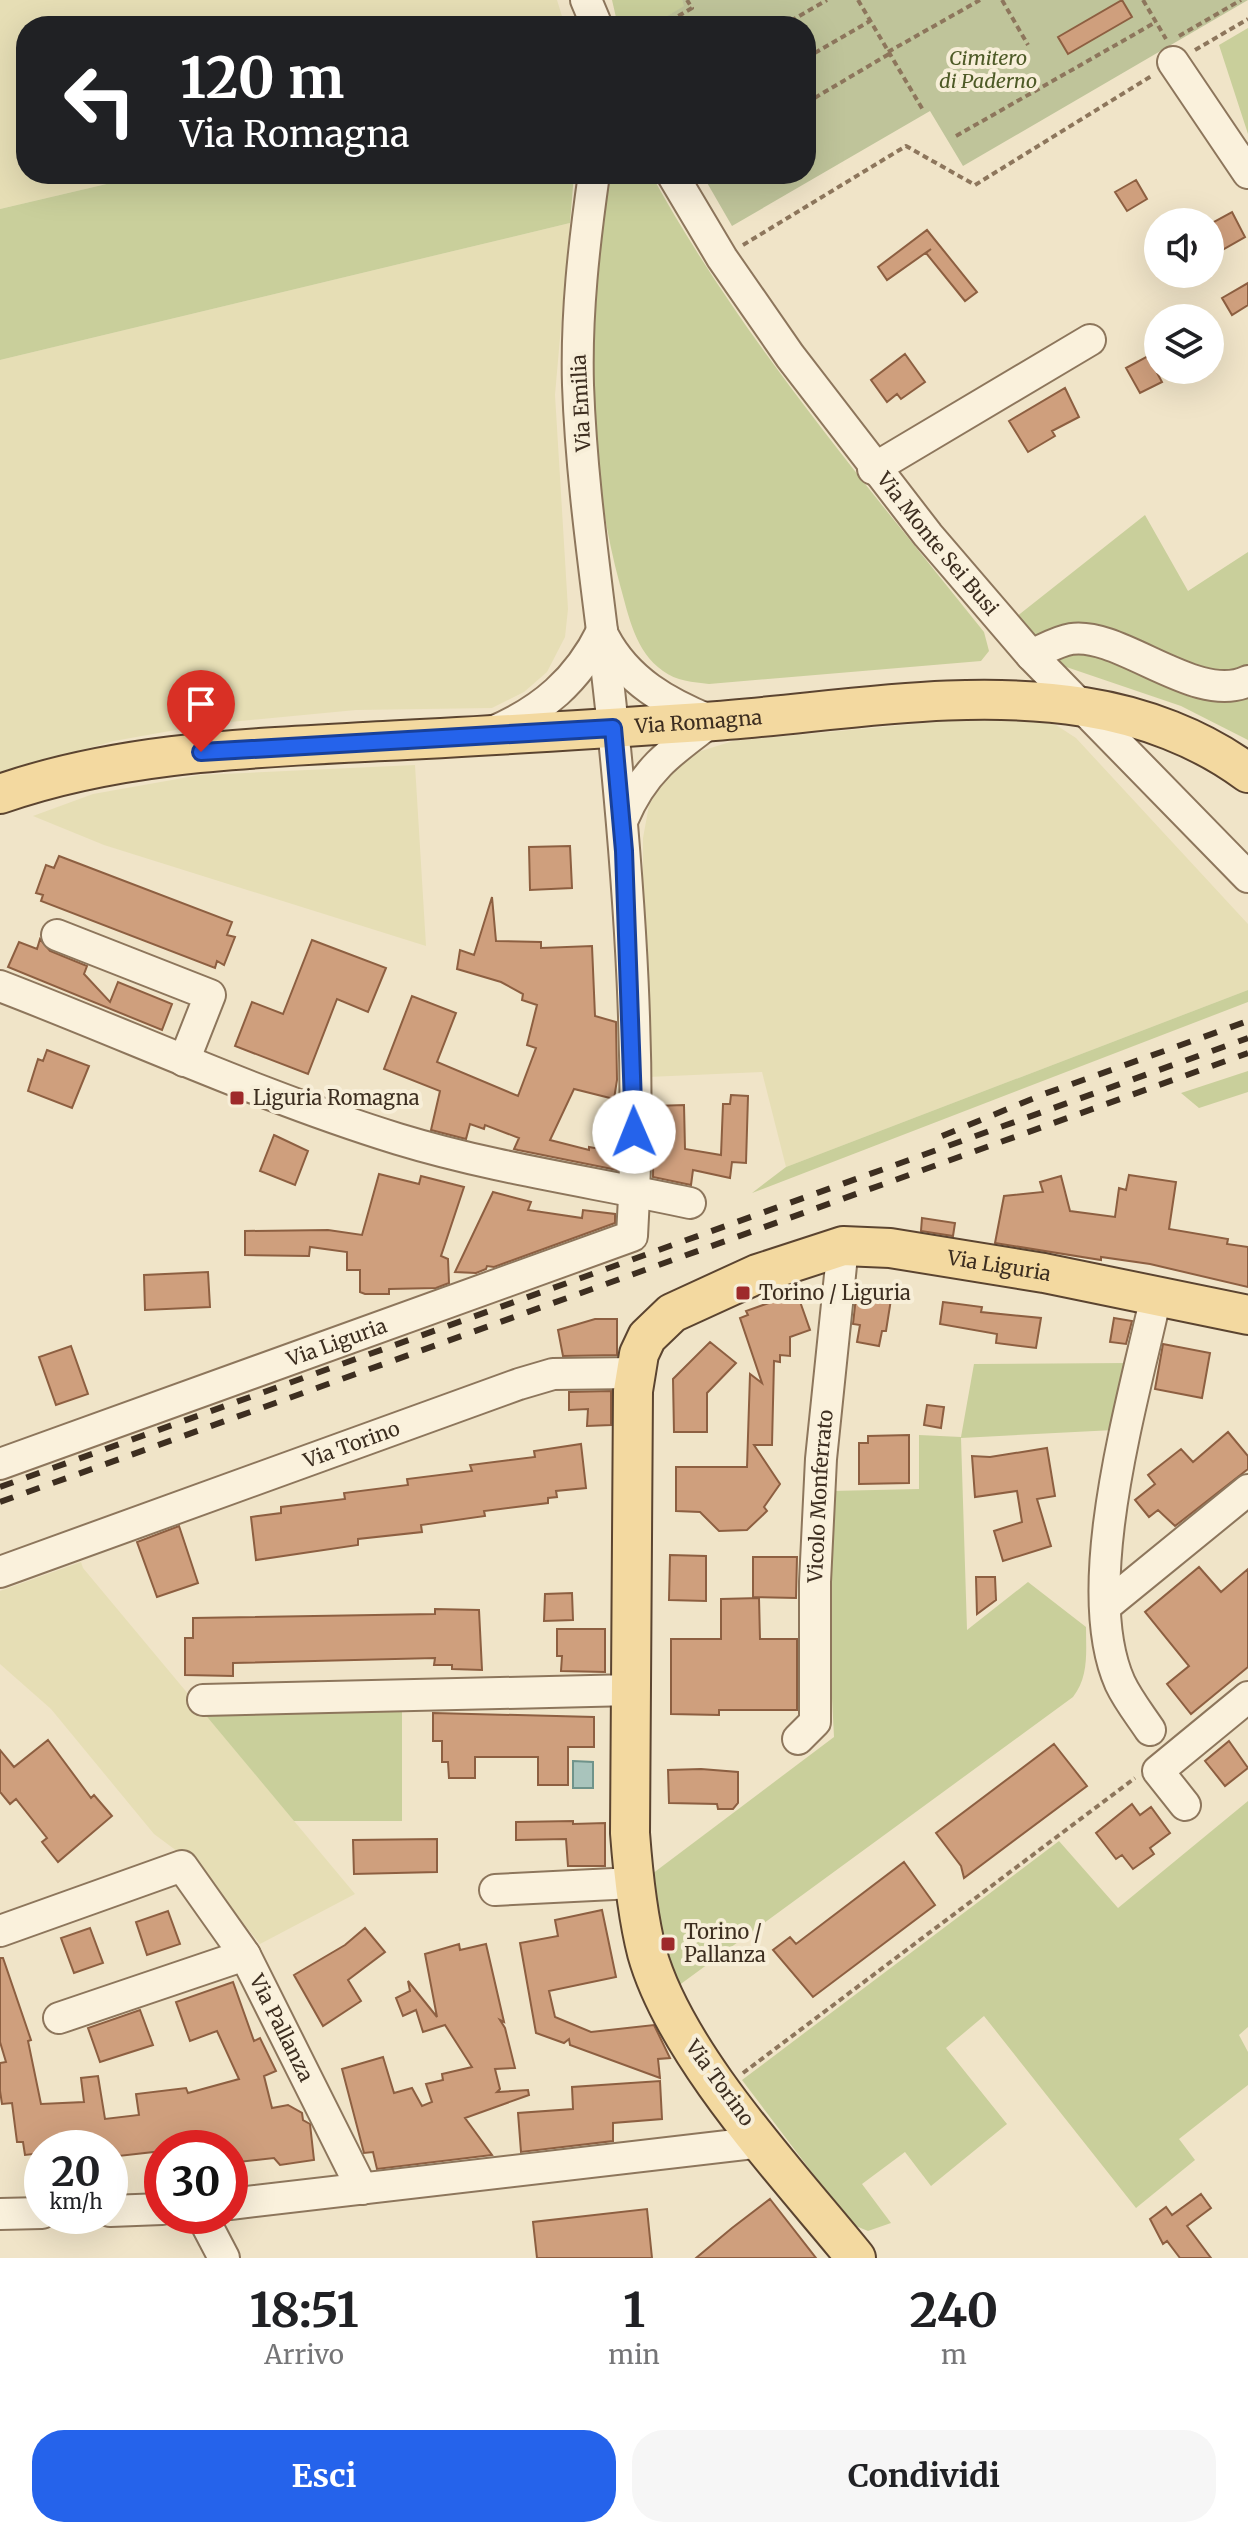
<!DOCTYPE html>
<html lang="it">
<head>
<meta charset="utf-8">
<style>
	body { margin:0; font-family:Merriweather,serif; background:#f6f6f6; color:#202124; height:100vh; display:flex; flex-direction:column; font-size:30px; white-space:nowrap }
	* { box-sizing:border-box; margin:0 }
	p { font-size:26px; color:#757577 }
	.icon { flex:none; width:44px; height:44px; fill:none; stroke:currentColor; stroke-width:2; stroke-linecap:round; stroke-linejoin:round }
	.map { position:relative; height:2258px; overflow:hidden }
	.details { display:flex; flex-direction:column; background:#fff; flex:1 }
	.details>* { flex:none }
	.top-card { position:absolute; left:16px; top:16px; width:800px; height:168px; border-radius:32px; box-shadow:0 8px 32px #0002; background:#202124; color:#fff; overflow:hidden }
	.tools { position:absolute; left:1144px; top:208px; display:grid; gap:16px }
	.tools a { display:grid; place-items:center; width:80px; height:80px; border-radius:50%; background:#fff; box-shadow:0 8px 32px #0002; font-size:40px }
	.speed { position:absolute; left:24px; top:2130px; display:flex; gap:16px; font-size:40px; font-weight:700; text-align:center }
	.speed>* { display:grid; place-content:center; width:104px; height:104px; border-radius:50%; background:#fff; box-shadow:0 8px 32px #0002; line-height:1 }
	.speed small { font-size:20px; font-weight:400 }
	.speed .limit { border:12px solid #d22; background:#fff; color:#111 }
	.pin { position:absolute; display:grid; place-items:center; width:68px; height:68px; color:#fff; margin:-82px -34px; border-radius:50% 50% 50% 0; rotate:-45deg; box-shadow:0 0 8px #0007 }
	.pin .icon { rotate:45deg }
	.me { position:absolute; width:88px; margin:-44px; rotate:359deg; stroke-linejoin:round; filter:drop-shadow(0 0 6px #0008) }
	.turn { display:flex; align-items:center; gap:28px; height:168px; padding:0 32px; font-size:36px }
	.turn .icon { width:104px; height:104px; stroke-width:2.5 }
	.turn b { display:block; font-size:56px; line-height:68px }
	.eta { display:flex; justify-content:space-evenly; align-items:center; height:136px; text-align:center }
	.eta b { font-size:48px; font-weight:700; line-height:56px }
	.primary-button { display:flex; gap:16px; margin-top:auto; padding:16px 32px }
	.primary-button a { flex:1; height:92px; border-radius:32px; background:#2563eb; color:#fff; font-size:32px; font-weight:700; line-height:92px; text-align:center }
	.primary-button a+a { background:#f6f6f6; color:#202124 }
	.map>svg:first-child { display:block }
</style>
</head>
<body>
<div class="map">
<svg width="1248" height="2258" viewBox="0 0 1248 2258">
	<rect width="100%" height="100%" fill="#f0e4c8"/>
	<path fill="#e6deb5" d="M0,0H557L565,26H26V174H149L0,209Z
		M570,223L555,395L568,609L565,637L547,672L524,692L492,708L356,710L209,724L114,741L0,773V360Z
		M968,719H1031L1056,725L1076,738L1248,924V990L786,1167L762,1072L648,1077L643,884V838L649,805L665,778L680,764L698,752L733,741Z
		M415,765L426,946L104,845L33,816L93,794L200,775Z
		M81,1562L83,1568L355,1894L260,1944L197,1866L154,1834L51,1709L0,1664V1591Z"/>
	<path fill="#c9cf9b" d="M612,0H682L685,6L650,26H618Z
		M1248,28V134L1219,45Z
		M149,174H574L570,223L0,360V209Z
		M610,174H651C742,340 866,484 984,632L989,651L981,661L709,684C693,682 676,681 663,671C635,651 629,617 620,585C583,449 590,312 610,174Z
		M1145,515L1188,591L1248,552V740L1181,706L1031,655L1006,625Z
		M1248,990V1002L752,1193L786,1167Z
		M1248,1071V1092L1199,1108L1181,1093Z
		M1129,1363L1114,1430L961,1438L967,1630L1028,1582L1086,1627C1086,1652 1089,1677 1073,1697L678,1986L666,1954L648,1877L834,1737L826,1581L831,1491L919,1489V1435L961,1437L974,1364Z
		M402,1705V1821H294L198,1706Z
		M1248,1801V2027L1239,2035L1248,2052V2085L1179,2139L1195,2160L1136,2208L984,2016L946,2048L1007,2124L931,2186L905,2152L862,2184L891,2223L868,2231L851,2224L742,2080L1059,1841L1118,1908Z"/>
	<path fill="#bfc49a" d="M682,0H1248L963,166L930,111L732,226L702,174H806V26H650L684,6Z"/>
	<path fill="#a9c4bc" stroke="#6f938a" stroke-width="2" d="M573,1761L593,1762V1788H573Z"/>
	<path fill="#cf9f7d" stroke="#8d5f41" stroke-width="2" d="M1122,0L1132,17L1068,54L1058,37Z
		M1136,180L1147,199L1127,211L1115,192Z
		M1232,212L1245,237L1210,257V224Z
		M927,230L977,292L965,301L926,253L931,249L887,280L878,267Z
		M1248,283V305L1232,315L1222,298Z
		M905,354L925,382L901,399L897,394L887,402L871,380Z
		M1148,356L1162,382L1140,393L1126,368Z
		M1065,388L1079,417L1052,431L1055,436L1028,452L1009,421Z
		M570,846L572,888L530,890L529,847Z
		M59,856L232,922L227,935L235,937L224,965L217,961L215,968L41,901L43,895L36,893L46,865L54,868Z
		M492,897L496,941L541,942V948L592,946L595,1016L616,1022L617,1080L614,1099L574,1089L550,1140L589,1150V1147L617,1152V1170L518,1150L514,1149L519,1138L485,1125L484,1129L470,1124L466,1139L431,1130L440,1091L384,1069L412,996L456,1013L437,1062L518,1096L536,1048L527,1045L537,1005L522,1000L523,994L501,982L457,969L460,950L474,955Z
		M40,939L50,951L87,966L84,974L110,1002L118,982L172,1004L162,1030L8,967L19,942L37,949Z
		M312,940L386,968L368,1012L337,999L308,1074L235,1046L252,1002L283,1014Z
		M47,1050L89,1066L72,1108L28,1091L38,1059L43,1061Z
		M731,1095L748,1096L746,1163L732,1162L730,1178L693,1170L691,1185L653,1177L654,1106L684,1105L685,1149L721,1155L723,1104H730Z
		M274,1135L308,1151L295,1185L260,1171Z
		M379,1174L419,1184L421,1176L464,1187L441,1256L448,1259L449,1283L436,1288L389,1289V1294H365L360,1292V1270H347V1252L310,1247L309,1256L245,1255V1231L328,1230L362,1235Z
		M1129,1175L1176,1182L1169,1229L1228,1239L1227,1244L1248,1247V1287L1150,1264L1101,1257V1260L995,1243L1004,1196L1043,1192L1040,1182L1061,1176L1070,1211L1115,1217L1119,1188L1126,1190Z
		M493,1192L531,1202L528,1210L582,1218L583,1210L615,1214V1223L494,1267L487,1266L486,1269L476,1273L455,1272Z
		M922,1218L955,1223L953,1236L921,1231Z
		M208,1272L210,1307L145,1310L144,1275Z
		M857,1288L892,1293L886,1331H882L879,1346L857,1342L860,1325L853,1324Z
		M797,1293L810,1330L790,1337V1356L780,1355V1362L774,1361L772,1445H754L780,1484L764,1507L767,1511L747,1530L719,1531L700,1512L676,1511V1467H747L750,1374L762,1383L740,1318L748,1315L746,1311Z
		M943,1302L982,1307L981,1312L1041,1318L1036,1348L996,1343L997,1334L940,1324Z
		M1114,1318L1132,1321L1126,1344L1110,1342Z
		M595,1319H617V1355L563,1356L558,1330Z
		M710,1342L736,1363L707,1393V1432H674L673,1379Z
		M1163,1344L1210,1353L1202,1398L1155,1389Z
		M71,1346L88,1394L56,1405L39,1357Z
		M611,1391V1425L587,1426L588,1409L569,1410V1392Z
		M927,1405L944,1407L941,1428L924,1425Z
		M1228,1432L1248,1456V1469L1175,1526L1158,1510L1149,1517L1135,1500L1155,1484L1148,1475L1181,1449L1193,1462Z
		M909,1435V1483L859,1484V1443H868V1436Z
		M581,1444L586,1488L556,1491L557,1497L548,1498V1503L484,1511L485,1516L421,1525L422,1532L358,1539V1545L256,1560L251,1517L281,1513V1507L345,1499L344,1493L408,1485L407,1479L472,1471L470,1465L535,1457L534,1451Z
		M1047,1448L1055,1496L1037,1499L1051,1546L1003,1561L994,1531L1022,1522L1017,1491L975,1497L972,1456L990,1457Z
		M179,1526L198,1583L157,1597L137,1542Z
		M670,1555L706,1556V1601L669,1600Z
		M753,1557H797L796,1598L753,1597Z
		M1199,1567L1221,1592L1248,1569V1667L1191,1714L1167,1684L1189,1666L1145,1612Z
		M976,1577H995L996,1600L977,1614Z
		M572,1593L573,1620L544,1621L545,1594Z
		M759,1598L760,1639H797V1710H719V1715L671,1714V1639H721V1599Z
		M435,1609L479,1610L482,1670L452,1669V1665H434L435,1658L233,1663V1676L185,1675V1638H193V1618L435,1614Z
		M557,1629H605V1672L561,1671L562,1656H557Z
		M433,1713L594,1717V1747H568V1785H538V1757H475V1778H449L448,1762H442V1741H433Z
		M48,1740L91,1798L94,1795L112,1816L58,1862L42,1842L47,1838L16,1799L10,1804L0,1792V1750L14,1767Z
		M1229,1741L1248,1768L1225,1786L1205,1761Z
		M1054,1744L1087,1786L964,1878L961,1866L936,1833Z
		M701,1769L738,1772V1803L733,1809H718L717,1804L669,1803L668,1770Z
		M1132,1804L1140,1815L1151,1807L1170,1833L1150,1848L1154,1854L1133,1869L1122,1855L1116,1859L1096,1833Z
		M573,1821V1824L605,1823V1866H568L566,1839L516,1840V1822Z
		M437,1839V1872L354,1874L353,1840Z
		M904,1862L935,1905L813,1997L773,1950L790,1937L796,1944Z
		M602,1910L616,1977L549,1991L555,2017L591,2032L654,2025L670,2058L658,2059L660,2078L570,2045L569,2039L564,2043L536,2033L520,1943L558,1936L555,1920Z
		M168,1911L180,1944L147,1955L136,1922Z
		M90,1928L103,1963L74,1973L61,1938Z
		M365,1928L385,1952L348,1980L361,2001L323,2026L294,1975L345,1945Z
		M459,1944L460,1950L486,1944L504,2022L500,2020L505,2028L515,2068L495,2069L500,2089L497,2092L528,2090L529,2095L465,2118L492,2155L377,2169L373,2152L364,2153L342,2069L383,2057L394,2093L412,2088L422,2106L432,2102L426,2084L443,2080L442,2074L472,2067L445,2025L423,2032L416,2010L403,2016L396,1998L410,1991L408,1981L437,2017L425,1954Z
		M0,1958H3L31,2040L28,2041L41,2104L84,2102L81,2078L98,2076L105,2119L139,2115L136,2094L186,2088L188,2093L239,2079L217,2031L190,2041L176,2002L233,1982L254,2041L260,2038L276,2071L264,2076L272,2108L288,2105L302,2113L303,2120L310,2124L314,2160L280,2165L274,2158L230,2163V2148H162V2151L110,2157V2148H42V2153L25,2155L23,2142H17L12,2103L2,2104L0,2091V2063L6,2062L0,2042Z
		M140,2010L153,2045L100,2062L88,2028Z
		M660,2081L662,2119L613,2123V2141L521,2152L518,2113L573,2109L572,2087Z
		M1201,2194L1211,2208L1187,2226L1211,2258H1180L1167,2241L1163,2244L1150,2219L1166,2207L1172,2215Z
		M770,2199L816,2258H696L732,2228Z
		M647,2209L652,2258H537L533,2222Z"/>
	<g fill="none" stroke-linecap="round" stroke-linejoin="round">
		<g stroke="#8d765c" stroke-width="34">
			<g id="minor">
				<path d="M586,0L597,26"/>
				<path d="M1173,62L1248,173"/>
				<path id="s1" d="M672,174L722,258L790,356L928,535L1031,655L1248,877"/>
				<path d="M873,469L1090,340"/>
				<path d="M604,637C627,681 667,703 711,721"/>
				<path d="M1031,655C1043,650 1058,641 1071,639C1120,631 1197,706 1248,681"/>
				<path d="M492,732C542,711 578,680 602,631"/>
				<path d="M623,819C643,771 671,751 712,721"/>
				<path d="M57,935L210,995L184,1061"/>
				<path d="M0,986C133,1037 262,1097 398,1139C493,1168 593,1182 690,1203"/>
				<path id="s2" d="M0,1464L632,1236C642,1068 630,896 613,728C602,614 582,500 578,385C576,314 584,244 594,174"/>
				<path id="s3" d="M0,1572L519,1384L553,1374L635,1373"/>
				<path d="M1107,1605L1248,1490"/>
				<path d="M203,1700L632,1690"/>
				<path d="M1150,1730C1140,1715 1128,1700 1120,1683C1077,1587 1134,1398 1156,1296"/>
				<path id="s4" d="M798,1739L815,1722V1582L821,1459L843,1246"/>
				<path d="M1185,1805L1158,1771L1248,1697"/>
				<path d="M495,1890L634,1883"/>
				<path d="M0,1931L182,1866L245,1955"/>
				<path id="s5" d="M59,2018L245,1955L362,2189"/>
				<path d="M230,2204L762,2142"/>
				<path d="M110,2211L162,2209"/>
				<path d="M0,2214L42,2213"/>
				<path d="M202,2216L224,2258"/>
			</g>
		</g>
		<g stroke="#5b4430" stroke-width="42">
			<g id="major">
				<path id="s6" d="M0,794C123,751 255,748 384,741C490,736 596,729 702,722C827,714 959,687 1084,707C1142,716 1201,738 1248,773"/>
				<path id="s7" d="M856,2258C788,2174 676,2056 647,1953C637,1914 633,1873 630,1833L633,1391L639,1354L647,1337L672,1313L757,1274L843,1246L890,1248L1044,1273L1248,1315"/>
			</g>
		</g>
		<path stroke="#8d765c" stroke-width="4" stroke-dasharray="6 4" stroke-linecap="butt" d="M858,0L923,110
			M1002,0L1028,45
			M1143,0L1166,39
			M661,26L692,8L687,0
			M782,26L827,0
			M1179,36L1241,0
			M1195,50L1248,19
			M888,52L980,0
			M806,58L870,21
			M806,103L889,54
			M956,136L1156,22
			M743,245L906,146L975,185L1153,75
			M743,2073L1135,1778"/>
		<use href="#minor" stroke="#faf1dc" stroke-width="30"/>
		<use href="#major" stroke="#f3d9a0" stroke-width="38"/>
		<path stroke="#3d2e20" stroke-width="6" stroke-dasharray="14 14" stroke-linecap="butt" d="M942,1136L1044,1094L1248,1021
			M0,1487L1248,1038
			M0,1502L1248,1053"/>
	</g>
	<g fill="none" stroke-linecap="round" stroke-linejoin="round">
		<g stroke="#184099" stroke-width="20">
			<path id="route" d="M201,752L613,728L624,851L634,1132"/>
		</g>
		<use href="#route" stroke="#2563eb" stroke-width="14"/>
	</g>
	<g fill="#9e2a2b" stroke="#f7eed8" stroke-width="3">
		<rect x="229" y="1090" width="16" height="16" rx="4"/>
		<rect x="735" y="1285" width="16" height="16" rx="4"/>
		<rect x="660" y="1936" width="16" height="16" rx="4"/>
	</g>
	<g text-anchor="middle" stroke-width="8" stroke-linejoin="round" paint-order="stroke">
		<g font-size="20" font-style="italic" fill="#4d5a26" stroke="#f7eed8">
			<text x="988" y="65">Cimitero<tspan x="988" dy="23">di Paderno</tspan></text>
		</g>
		<g font-size="20" fill="#3d2e20" stroke="#f7eed8">
			<text transform="translate(581 403) rotate(-93)" y="7">Via Emilia</text>
			<text dy="7" stroke="none"><textPath href="#s1" startOffset="456">Via Monte Sei Busi</textPath></text>
			<text dy="7" stroke="none"><textPath href="#s6" startOffset="704">Via Romagna</textPath></text>
			<text dy="7" stroke="none"><textPath href="#s7" startOffset="1368">Via Liguria</textPath></text>
			<text dy="7" stroke="none"><textPath href="#s2" startOffset="358">Via Liguria</textPath></text>
			<text dy="7" stroke="none"><textPath href="#s3" startOffset="374">Via Torino</textPath></text>
			<text dy="7" stroke="none"><textPath href="#s4" startOffset="250">Vicolo Monferrato</textPath></text>
			<text dy="7" stroke="none"><textPath href="#s5" startOffset="278">Via Pallanza</textPath></text>
			<text transform="translate(720 2083) rotate(54)" y="7">Via Torino</text>
		</g>
		<g font-size="20" fill="#3d2e20" stroke="#f7eed8" text-anchor="start">
			<text x="253" y="1105">Liguria Romagna</text>
			<text x="759" y="1300">Torino / Liguria</text>
			<text x="684" y="1939">Torino /<tspan x="684" dy="23">Pallanza</tspan></text>
		</g>
	</g>
</svg>
<div class="tools">
<a><svg class="icon" aria-label="sound" viewBox="0 0 24 24"><path d="M4 9h4l5-4v14l-5-4H4zM17 9q2 3 0 6"/></svg></a>
<a><svg class="icon" aria-label="layers" viewBox="0 0 24 24"><path d="M12 4l9 5-9 5-9-5zM3 14l9 5 9-5"/></svg></a>
</div>
<div class="speed"><div>20<small>km/h</small></div><div class="limit">30</div></div>
<div class="pin" style="left:201px;top:752px;background:#d93025"><svg class="icon" aria-label="arrive" viewBox="0 0 24 24"><path d="M6 21V4h12l-3 4 3 4H6"/></svg></div>
<svg class="me" style="left:634px;top:1132px" viewBox="-20 -20 40 40"><circle r="19" fill="#fff"/><path d="M0-13L10 11 0 6-10 11z" fill="#2563eb"/></svg>
<div class="top-card">
<div class="turn"><svg class="icon" aria-label="left" viewBox="0 0 24 24"><path d="M17 20v-9H6M10 6l-5 5 5 5"/></svg><div><b>120 m</b>Via Romagna</div></div>
</div>
</div>
<section class="details">
<div class="eta">
<div><b>18:51</b><p>Arrivo</p></div>
<div><b>1</b><p>min</p></div>
<div><b>240</b><p>m</p></div>
</div>
<div class="primary-button"><a>Esci</a><a>Condividi</a></div>
</section>
</body>
</html>
